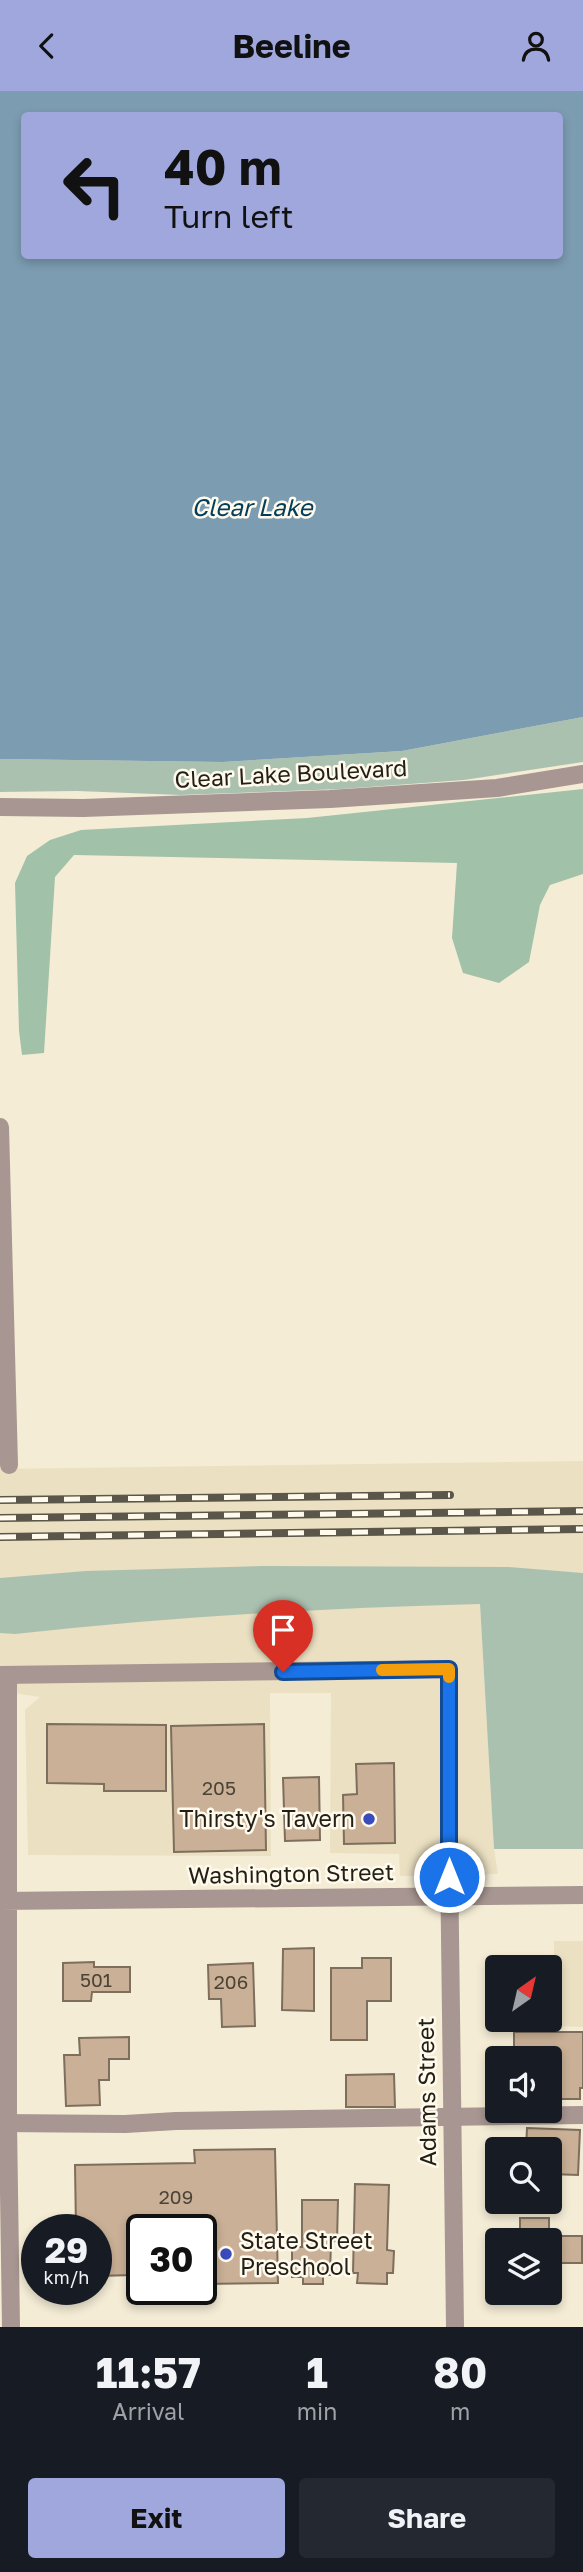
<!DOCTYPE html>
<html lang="en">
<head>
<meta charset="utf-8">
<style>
	body { margin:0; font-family:"Golos Text",sans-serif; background:#242831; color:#f1f3f6; height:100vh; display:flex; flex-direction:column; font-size:26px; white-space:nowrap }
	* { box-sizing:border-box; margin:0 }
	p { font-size:23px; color:#9ea1a6 }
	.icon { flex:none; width:38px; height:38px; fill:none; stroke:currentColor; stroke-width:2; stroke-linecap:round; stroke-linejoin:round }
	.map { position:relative; height:2236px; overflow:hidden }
	.details { display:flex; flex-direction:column; background:#171b24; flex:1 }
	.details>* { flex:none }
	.banner { position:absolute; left:21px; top:21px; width:542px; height:147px; border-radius:7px; box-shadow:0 4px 10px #0003; background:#9fa7dd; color:#111; overflow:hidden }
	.needle { width:46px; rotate:34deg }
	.tools { position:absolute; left:485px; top:1864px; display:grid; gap:14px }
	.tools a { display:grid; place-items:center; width:77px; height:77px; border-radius:7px; background:#171b24; box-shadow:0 4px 10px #0003; font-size:35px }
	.speed { position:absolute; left:21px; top:2123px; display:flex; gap:14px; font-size:35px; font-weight:700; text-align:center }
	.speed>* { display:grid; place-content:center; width:91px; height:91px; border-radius:50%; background:#171b24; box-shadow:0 4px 10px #0003; line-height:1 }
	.speed small { font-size:18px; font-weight:400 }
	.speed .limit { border:4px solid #111; border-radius:10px; background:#fff; color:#111 }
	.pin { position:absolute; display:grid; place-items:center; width:60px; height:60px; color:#fff; margin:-72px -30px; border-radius:50% 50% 50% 0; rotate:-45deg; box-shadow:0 0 7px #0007 }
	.pin .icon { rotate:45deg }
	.me { position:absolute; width:77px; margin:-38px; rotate:0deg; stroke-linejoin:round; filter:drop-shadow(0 0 5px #0008) }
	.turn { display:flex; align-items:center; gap:24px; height:147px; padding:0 28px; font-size:32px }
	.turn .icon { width:91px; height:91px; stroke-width:2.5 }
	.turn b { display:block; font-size:49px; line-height:60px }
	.eta { display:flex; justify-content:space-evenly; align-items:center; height:119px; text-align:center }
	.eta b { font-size:42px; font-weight:700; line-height:49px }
	.action { display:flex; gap:14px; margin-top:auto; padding:14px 28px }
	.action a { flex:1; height:80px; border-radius:7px; background:#9fa7dd; color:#111; font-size:28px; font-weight:700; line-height:80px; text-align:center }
	.action a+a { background:#242831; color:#f1f3f6 }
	header { display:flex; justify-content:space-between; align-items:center; height:91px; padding:0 28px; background:#9fa7dd; color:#111; font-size:32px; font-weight:700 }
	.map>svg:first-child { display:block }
</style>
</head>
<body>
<header><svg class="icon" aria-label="back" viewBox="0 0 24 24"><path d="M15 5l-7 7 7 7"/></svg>Beeline<svg class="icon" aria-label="person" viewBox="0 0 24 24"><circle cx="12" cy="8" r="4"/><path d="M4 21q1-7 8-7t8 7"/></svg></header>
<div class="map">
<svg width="583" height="2236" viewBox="0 0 583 2236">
	<rect width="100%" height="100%" fill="#f4ecd5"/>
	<path fill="#ebe0c2" d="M583,1370V1482L484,1477L480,1513L494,1758L498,1783L400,1785L399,1763L330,1762L331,1602H270L271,1765L28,1764L25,1619L40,1606L0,1600V1378Z
		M554,1850H583V1936L554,1935Z"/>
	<path fill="#abc1b0" d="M583,626V671L464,689L342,698L180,704L77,700L0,701V668L223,671L402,660Z
		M262,1475L509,1476L583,1482V1758H494L480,1513C324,1517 169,1526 15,1543L0,1542V1487L86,1480Z"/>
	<path fill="#a2c1a9" d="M583,698V783L550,794L540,814L529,871L499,892L463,882L452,847L457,772L74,764L55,786L44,962L22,964L19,940L15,792L27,765L50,749L81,739L307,727Z"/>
	<path fill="#7c9cb1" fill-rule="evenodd" d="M0,0H583V626L402,660L223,671L0,668ZM24,24H560V164H24Z"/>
	<path fill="#c9b096" stroke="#7e6e5d" stroke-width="2" d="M47,1633L166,1634V1700H104V1693L47,1692Z
		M264,1633L266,1759L174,1761L171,1635Z
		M394,1672L395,1752L344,1753L343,1704L357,1703L356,1673Z
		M319,1686L320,1749L285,1750L283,1687Z
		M314,1857V1920L282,1919L283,1858Z
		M362,1867H391V1910H367V1949H331V1877H362Z
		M94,1871V1876H130V1901H92L91,1910H63V1872Z
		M253,1872L255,1935L222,1936L221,1908H209L208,1874Z
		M521,1872L556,1874L554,1919H550V1876H521Z
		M514,1941H583V1997H580V2008H550V1967H514Z
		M129,1946V1968H109V1989H99L100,2014L66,2015L64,1964H80L79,1947Z
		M394,1983L395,2016H346V1984Z
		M527,2037L580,2039L578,2084L550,2083V2058H526Z
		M275,2058L278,2192L201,2193V2138H142V2180H134V2184L96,2185V2138H76L75,2074L195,2072L194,2059Z
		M355,2093L389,2094L387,2159L394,2160L393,2182H387V2193L357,2192L358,2182H353Z
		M302,2109H338L337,2150L331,2151L330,2184H323V2193H303V2186H292V2156H302Z
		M520,2127H549V2145H582V2172H553V2188H550V2149H520Z"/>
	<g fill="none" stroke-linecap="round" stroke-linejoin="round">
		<path stroke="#a79691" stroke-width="18" d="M0,1584L449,1578V1766
			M0,2032L125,2033L176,2030L583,2024"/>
		<path stroke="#a79691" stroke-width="18" d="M0,716L83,717L330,708L497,697L583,683
			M0,1036L9,1374
			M8,1584V2032L11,2236
			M449,1766L455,2236
			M0,1810L583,1804"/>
		<g stroke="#5a564a" stroke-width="8">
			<path id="rail" d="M0,1409L450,1404
				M0,1427L583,1420
				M0,1446L583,1438"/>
		</g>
		<use href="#rail" stroke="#fffaec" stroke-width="5" stroke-dasharray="16" stroke-linecap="butt"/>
	</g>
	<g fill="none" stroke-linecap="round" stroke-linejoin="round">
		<g stroke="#114b97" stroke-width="18">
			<path id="route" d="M283,1581L449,1578V1786"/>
		</g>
		<use href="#route" stroke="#1a73e8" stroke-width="12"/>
		<path stroke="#f59e0b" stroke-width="12" d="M382,1579L449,1578V1586"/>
	</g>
	<g fill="#3a4bbe" stroke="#fffaec" stroke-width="2.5">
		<circle cx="369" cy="1728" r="7"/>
		<circle cx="226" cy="2163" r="7"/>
	</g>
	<g text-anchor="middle" stroke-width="5" stroke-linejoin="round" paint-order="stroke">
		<g font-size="19" fill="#4c4337">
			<text x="219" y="1704">205</text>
			<text x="96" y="1896">501</text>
			<text x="231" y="1898">206</text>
			<text x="176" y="2113">209</text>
		</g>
		<g font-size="23" fill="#221f17" stroke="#fffaec">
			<text transform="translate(291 683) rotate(-3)" y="8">Clear Lake Boulevard</text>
			<text transform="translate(291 1783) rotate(-1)" y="8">Washington Street</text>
			<text transform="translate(427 2001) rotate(-91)" y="8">Adams Street</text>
		</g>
		<g font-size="23" fill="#221f17" stroke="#fffaec" text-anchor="end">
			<text x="355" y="1736">Thirsty's Tavern</text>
			<text x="240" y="2158" text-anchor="start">State Street<tspan x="240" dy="26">Preschool</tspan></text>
		</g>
		<g font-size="24" font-style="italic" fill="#003e5c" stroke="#fffaec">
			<text x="252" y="425">Clear Lake</text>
		</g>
	</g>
</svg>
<div class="tools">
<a><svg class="needle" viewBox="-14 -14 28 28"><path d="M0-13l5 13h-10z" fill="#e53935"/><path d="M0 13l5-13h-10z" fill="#9ea1a6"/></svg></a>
<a><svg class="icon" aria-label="sound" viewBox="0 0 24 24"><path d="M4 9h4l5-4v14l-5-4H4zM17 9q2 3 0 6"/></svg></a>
<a><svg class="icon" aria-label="search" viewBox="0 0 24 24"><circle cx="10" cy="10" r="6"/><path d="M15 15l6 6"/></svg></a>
<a><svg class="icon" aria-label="layers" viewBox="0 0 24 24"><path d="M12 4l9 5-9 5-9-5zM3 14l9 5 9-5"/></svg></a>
</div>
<div class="speed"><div>29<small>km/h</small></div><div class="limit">30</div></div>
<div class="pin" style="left:283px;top:1581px;background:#d93025"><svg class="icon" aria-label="arrive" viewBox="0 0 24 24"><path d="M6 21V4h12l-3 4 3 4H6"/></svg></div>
<svg class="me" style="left:449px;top:1786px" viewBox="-20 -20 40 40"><circle r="17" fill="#1a73e8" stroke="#fff" stroke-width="3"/><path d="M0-11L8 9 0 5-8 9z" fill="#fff"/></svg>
<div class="banner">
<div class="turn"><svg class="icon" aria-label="left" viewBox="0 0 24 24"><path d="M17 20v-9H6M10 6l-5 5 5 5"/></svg><div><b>40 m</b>Turn left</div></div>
</div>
</div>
<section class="details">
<div class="eta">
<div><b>11:57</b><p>Arrival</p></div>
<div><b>1</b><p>min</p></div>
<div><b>80</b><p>m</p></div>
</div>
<div class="action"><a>Exit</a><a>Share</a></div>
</section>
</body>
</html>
